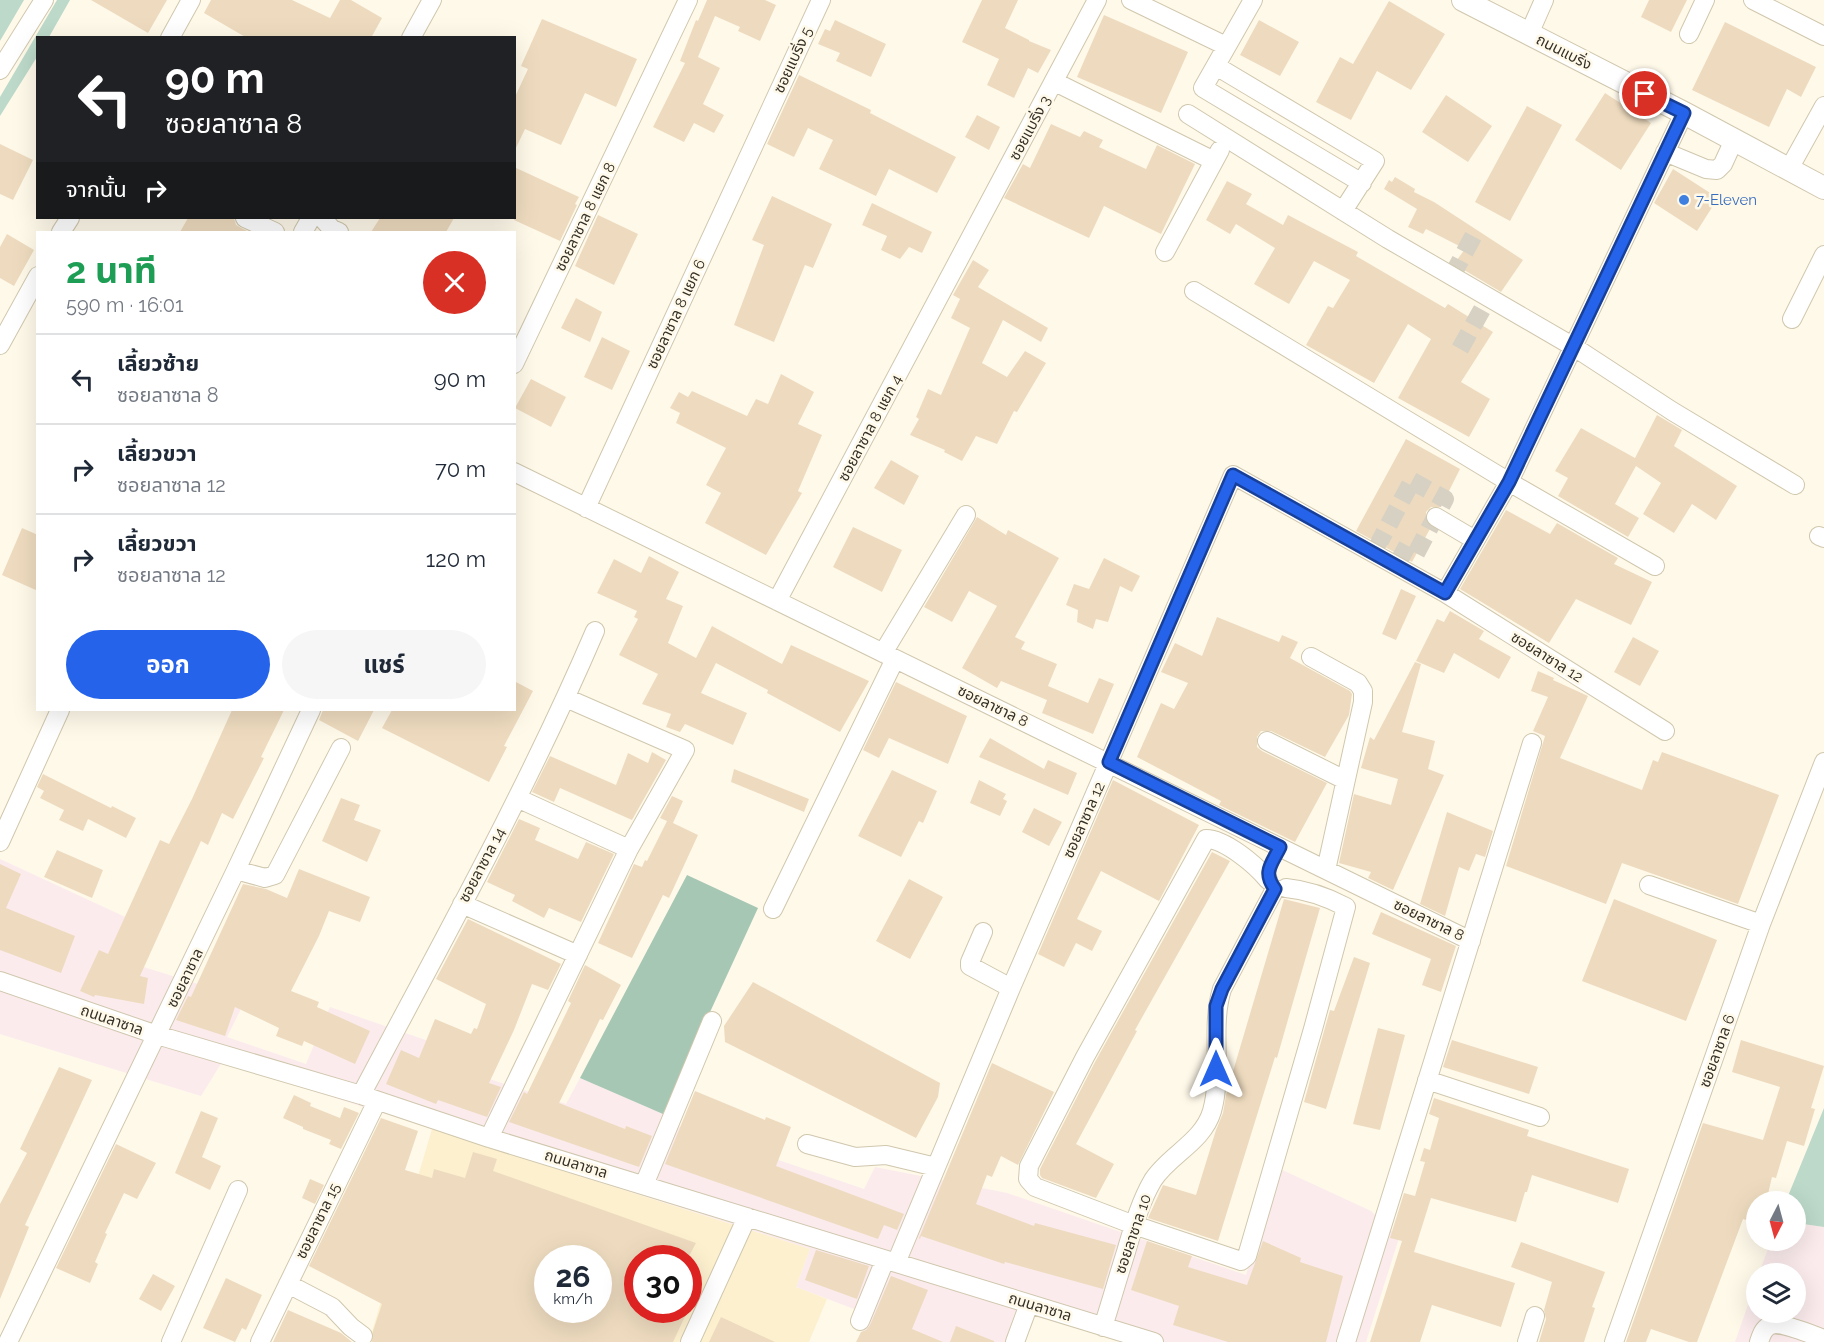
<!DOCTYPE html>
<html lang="th">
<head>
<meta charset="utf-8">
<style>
	body { margin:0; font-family:Raleway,"Noto Sans Thai",sans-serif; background:#f6f6f7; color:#1f2937; height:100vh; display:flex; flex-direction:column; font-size:22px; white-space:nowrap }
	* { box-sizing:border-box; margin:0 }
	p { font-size:20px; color:#747a83 }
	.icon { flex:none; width:33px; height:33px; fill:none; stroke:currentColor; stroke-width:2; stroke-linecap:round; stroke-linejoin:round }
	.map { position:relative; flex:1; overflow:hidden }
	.details { position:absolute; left:36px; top:231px; width:480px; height:480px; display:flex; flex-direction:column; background:#fff; border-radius:0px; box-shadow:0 6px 24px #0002 }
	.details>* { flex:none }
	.top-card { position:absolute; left:36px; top:36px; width:480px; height:183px; border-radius:0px; box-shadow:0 6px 24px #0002; background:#202124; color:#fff; overflow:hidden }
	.needle { width:39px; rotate:186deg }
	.fabs { position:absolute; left:1746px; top:1191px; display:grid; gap:12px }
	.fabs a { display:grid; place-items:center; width:60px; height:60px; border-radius:50%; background:#fff; box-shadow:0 6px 24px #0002; font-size:30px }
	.speed { position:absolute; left:534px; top:1245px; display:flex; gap:12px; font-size:30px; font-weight:700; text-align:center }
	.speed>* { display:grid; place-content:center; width:78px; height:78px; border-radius:50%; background:#fff; box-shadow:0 6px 24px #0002; line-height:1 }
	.speed small { font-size:15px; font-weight:400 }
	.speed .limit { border:9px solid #d22; background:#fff; color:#111 }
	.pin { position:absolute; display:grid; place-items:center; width:51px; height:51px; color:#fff; margin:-26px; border:3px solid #fff; border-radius:50%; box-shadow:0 2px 6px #0007 }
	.me { position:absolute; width:66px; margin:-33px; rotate:0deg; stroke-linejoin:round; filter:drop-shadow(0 0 4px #0008) }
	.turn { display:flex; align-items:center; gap:21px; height:126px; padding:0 30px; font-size:27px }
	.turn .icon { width:78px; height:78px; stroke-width:2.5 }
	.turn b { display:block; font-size:42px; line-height:51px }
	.then { display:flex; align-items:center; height:57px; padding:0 30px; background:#0003; gap:12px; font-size:22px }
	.round { display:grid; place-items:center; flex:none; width:63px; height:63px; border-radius:32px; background:#f6f6f7 }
	.summary { display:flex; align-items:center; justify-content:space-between; height:102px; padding:0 30px }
	h1 { font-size:36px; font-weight:700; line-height:45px; color:#1e9e55 }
	.button { display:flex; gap:12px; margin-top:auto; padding:12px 30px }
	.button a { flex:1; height:69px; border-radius:36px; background:#2563eb; color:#fff; font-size:24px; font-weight:700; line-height:69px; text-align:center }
	.button a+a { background:#f6f6f7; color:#1f2937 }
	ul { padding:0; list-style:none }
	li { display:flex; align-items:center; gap:18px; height:90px; padding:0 30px; border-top:2px solid #e0e1e3 }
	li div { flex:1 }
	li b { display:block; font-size:22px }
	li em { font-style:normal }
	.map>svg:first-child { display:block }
</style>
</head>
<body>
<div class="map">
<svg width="1824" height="1342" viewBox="0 0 1824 1342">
	<rect width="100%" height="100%" fill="#fff9ea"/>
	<path fill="#fbebed" d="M0,859L134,921L118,959L246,999L227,1037L306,1064L330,1007L466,1054L459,1069L566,1104L580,1078L663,1114L678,1126L864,1189L875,1167L1007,1193L1246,1275L1278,1168L1371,1211L1399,1238L1366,1342H1127L1088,1329L1015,1312L1005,1342H859L870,1315L796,1287L810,1249L222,1062L201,1096L0,1034Z
		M1796,1223L1824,1227V1342H1735L1756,1282V1312H1796V1274L1759,1273L1771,1241L1796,1240Z"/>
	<path fill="#fcf0cf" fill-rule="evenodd" d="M432,1129L810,1249L796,1287L827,1299L809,1342H369ZM548,1258H598V1310H548ZM638,1258H688V1310H638Z"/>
	<path fill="#bcd9c9" d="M0,0H24L0,41Z
		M57,0H70L49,37L38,38L37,57L0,116V97Z
		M1824,1108V1227L1796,1223V1202L1786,1201Z"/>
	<path fill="#a6c7b4" d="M687,875L758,908L663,1114L580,1078Z"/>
	<path fill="#eedbbf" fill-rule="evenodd" d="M91,0H167L148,33Z
		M211,0H292L330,18L340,0H351L382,18L371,38H247L204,13Z
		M707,0H765L776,5L760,41L738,31L740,27L715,16L698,57L720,68L703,104L724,115L714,133L694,123L684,142L653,127L685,63L680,61L696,20L698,21Z
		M982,0H1018L1005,28L1029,40V41L1051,50L1038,73L1028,68L1014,98L987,85L999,59L962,42Z
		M1649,0H1687L1671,32L1641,17Z
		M1389,1L1445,34L1411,90L1377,71L1351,120L1316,102L1340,57L1353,64Z
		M1104,15L1188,52L1161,113L1077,77Z
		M542,19L637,59L616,107L585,93L561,145L525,129L514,152V99L528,69L521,66Z
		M835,20L886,44L871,77L836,61L840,53L818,44L825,29L830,31Z
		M1259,20L1299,42L1280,76L1240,55Z
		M1725,22L1816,67L1801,97L1787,89L1769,127L1692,90Z
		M799,75L871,110L870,113L956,157L937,193L889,169L876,196L819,169L833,140L808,128L794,157L767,144Z
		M1605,93L1651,123L1621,170L1575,140Z
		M1446,95L1492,126L1468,162L1422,132Z
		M1527,106L1562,125L1510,221L1475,202Z
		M977,115L1000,127L989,150L965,137Z
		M1051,124L1080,137L1084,131L1103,140L1099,147L1146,169L1157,145L1195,164L1161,234L1104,206L1089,238L1004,198L1023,164L1030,168Z
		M0,144L33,160L13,200L0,194Z
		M514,167L579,197L575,204L577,205L560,241L514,220Z
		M1673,169L1718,198L1697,231L1654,203Z
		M1395,177L1415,189L1414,192L1434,202L1523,260L1501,292L1454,264L1465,249L1426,229L1423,234L1408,227L1417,209L1384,189L1389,180L1392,182Z
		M1227,181L1252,194L1246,204L1283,225L1288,215L1358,252L1356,256L1445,308L1448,304L1493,332L1461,382L1490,399L1469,437L1398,398L1431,339L1408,324L1374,383L1306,345L1328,306L1333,308L1350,280L1314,261L1289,304L1254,284L1275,248L1236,224L1230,234L1206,220Z
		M772,196L832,224L813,268L805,265L774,342L734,325L764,245L752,240Z
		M872,203L932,232L922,253L909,247L900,259L881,250L887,236L862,225Z
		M598,215L638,234L614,285L575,266Z
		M188,218H234L236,225L249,232H180Z
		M380,218H454L446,232H371Z
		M7,234L34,250L14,286L0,278V247Z
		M973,260L989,270L978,287L1048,328L1041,342L1003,320L982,363L1007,377L1025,351L1046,363L1017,412L1014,411L997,444L976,436L962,461L944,452L945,450L910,435L919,419L916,417L928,389L941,395L970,328L951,318L960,299L953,295Z
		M576,298L602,312L590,342L561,328Z
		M602,337L630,351L612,390L584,377Z
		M781,374L814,392L798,424L822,435L798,491L802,493L766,555L705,523L721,493L706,485L726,448L676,423L680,413L670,408L679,392L688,397L692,391L747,416L756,399L768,404Z
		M531,379L566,397L551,427L515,408Z
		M1657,415L1682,430L1674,446L1737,486L1716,520L1692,504L1674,533L1643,514L1661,483L1636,466L1615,504L1639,518L1628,537L1558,496L1568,478L1555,471L1581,428L1635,458Z
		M1406,439L1460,469L1441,507H1431L1426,512V522L1431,527L1412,562L1356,531Z
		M891,460L919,476L904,505L874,488Z
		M1506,510L1550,534L1557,523L1618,558L1614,564L1652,582L1631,625L1576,599L1549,643L1460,589Z
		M977,517L1006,535L1008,530L1059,558L1015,637L1025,642L1021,649L1057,664L1048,686L1088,703L1099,678L1114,684L1093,734L1042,713L1047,700L1001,681L997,688L962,668L997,606L969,591L952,622L924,607Z
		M853,527L902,550L882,592L833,567Z
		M22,528L38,535V591L2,575Z
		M649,556L679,572L666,599L683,606L668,643L696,658L712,626L782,664L791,645L869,681L840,732L767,693L768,690L716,663L701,693L747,713L733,745L685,724L680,732L666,727L671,714L642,704L658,674L619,655L638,619L634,617L637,611L597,593L614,559L641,573Z
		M1104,558L1140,576L1132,592L1120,586L1108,622L1096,619L1093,629L1077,622L1078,610L1066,605L1074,584L1089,589Z
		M1401,589L1416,596L1396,640L1382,634Z
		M1450,611L1484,631L1479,639L1511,657L1499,679L1454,653L1444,673L1416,661L1437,619L1444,622Z
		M1217,617L1279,642L1282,635L1298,642L1290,658L1350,691L1352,694L1349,715L1325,757L1271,731H1261L1257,737V747L1262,751L1327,783L1295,842L1219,805L1221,801L1137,757L1161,703L1174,709L1188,683L1161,672L1175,643L1202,656Z
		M1633,637L1659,651L1640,686L1614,672Z
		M1415,662L1421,664L1402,732L1435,741L1428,769L1444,775L1393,890L1368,878L1371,872L1339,863L1354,794L1391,805L1398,779L1361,768L1370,737L1374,740Z
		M1538,671L1554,678L1553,680L1588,696L1560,758L1642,790L1653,760L1658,762L1662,752L1779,795L1738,904L1622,863L1606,904L1506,866L1545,736L1533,731L1548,697L1531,691Z
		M514,681L533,691L504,746L507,747L489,782L382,728L392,710H514Z
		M896,682L967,716L948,764L889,738L879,758L863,750Z
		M232,710H284L261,757L264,758L233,819L222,813L208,845L201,841L140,976L148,978L144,1004L95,995L94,997L80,991L99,950L108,954L160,840L169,844L192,799Z
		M323,710H374L358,741L319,720Z
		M990,738L1044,769L1048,760L1077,773L1068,795L979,757Z
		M652,752L666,760L632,820L560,788L554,802L532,792L550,756L616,785L628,753L648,763Z
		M734,769L809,799L804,812L731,782Z
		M892,770L937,791L923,823L919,821L901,857L858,836Z
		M43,774L111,808L112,806L136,818L126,838L88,819L83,831L59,820L64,810L40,798L44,791L37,787Z
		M979,780L1006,794L1003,799L1007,801L1000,816L970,803Z
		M1113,780L1199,825L1159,901L1101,871L1077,919L1102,931L1092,951L1076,943L1064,967L1038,954Z
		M672,796L683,801L673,823L698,835L669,898L663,895L632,958L598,943L634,864L642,867L645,860L647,861L667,821L660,818Z
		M341,798L360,805L354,820L381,830L367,862L322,841Z
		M1034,808L1062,822L1049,846L1022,832Z
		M1447,812L1493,831L1485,857L1476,854L1469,871L1459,867L1445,916L1420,904Z
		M519,819L540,828L535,840L578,859L586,842L614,854L581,922L549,908L544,918L512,901L515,895L487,882Z
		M57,850L103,870L92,898L44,877Z
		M1212,852L1230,861L1135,1030L1137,1031L1076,1144L1114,1164L1096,1198L1042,1178L1040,1175V1169L1095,1062Z
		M0,864L21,874L6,908L75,936L61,973L0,950Z
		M299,869L370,897L360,922L329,911L319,936L291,991L319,1002L317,1007L370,1031L355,1064L304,1041L302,1046L276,1036L279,1028L235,1007L225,1036L176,1020L188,996L191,997L243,884L266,889L287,898Z
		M909,879L943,897L910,959L876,941Z
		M1284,899L1320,908L1277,1058L1275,1057L1218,1241L1148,1218L1163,1185L1196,1195L1216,1130L1223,1113L1226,1095Z
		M1614,899L1717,940L1686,1021L1582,981Z
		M1381,912L1456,946L1441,992L1422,985L1431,959L1372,934Z
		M468,919L561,964L548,990L532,984L514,1030L489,1083L501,1087L487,1117L438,1100L436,1104L386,1084L401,1050L419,1058L435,1019L471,1034L474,1028L477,1029L486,1004L436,979Z
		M1354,957L1370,963L1326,1109L1304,1102L1330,1010L1334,1011Z
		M585,965L621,985L603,1020L600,1019L559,1103L625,1129L626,1126L652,1136L639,1167L509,1122L524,1092L527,1094L571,1003L568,1001Z
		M753,982L940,1083L938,1097L916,1138L725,1042L724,1026Z
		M1378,1028L1405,1035L1380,1130L1353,1124Z
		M1452,1040L1538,1067L1529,1094L1443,1067Z
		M1741,1040L1824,1066L1811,1108L1815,1109L1804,1146L1787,1141L1776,1178L1772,1177L1766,1202H1756V1223L1743,1219L1697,1342H1689L1651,1329L1646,1342H1626L1703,1123L1763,1140L1780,1087L1732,1072Z
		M992,1063L1054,1092L1018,1165L1001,1156L992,1177L987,1175L976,1204L1034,1226L1035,1223L1116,1245L1103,1289L1005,1262L1004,1264L921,1236L920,1239L919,1238Z
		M59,1067L92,1080L25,1225L29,1227L0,1299V1204L27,1153L20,1149Z
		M695,1091L765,1120L766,1117L791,1127L776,1166L904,1214L897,1230L884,1225L878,1239L665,1164Z
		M294,1095L311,1103L310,1106L340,1118L344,1107L359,1113L341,1149L329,1144L331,1140L303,1129V1127L283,1118Z
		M1434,1098L1529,1130L1527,1136L1629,1169L1618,1203L1532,1175L1527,1192H1525L1516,1222L1431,1198L1414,1252L1515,1283L1501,1327L1432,1305L1420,1342H1370L1402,1241L1390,1238L1404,1193L1415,1196L1425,1162L1420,1161L1424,1148L1430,1150L1439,1118L1429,1114Z
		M201,1111L218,1118L202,1157L221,1166L210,1190L175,1173Z
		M381,1118L418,1131L405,1170L432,1178L434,1169L465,1178L473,1152L497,1159L493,1171L696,1243L688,1258H638V1310H688L673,1342H372L373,1331L382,1304L309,1266ZM548,1258H598V1310H548Z
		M116,1144L156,1163L137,1199L124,1193L105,1233L107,1234L95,1262L98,1264L90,1283L56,1268Z
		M310,1179L324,1185L315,1204L302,1198Z
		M1147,1241L1192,1256L1188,1267L1247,1285L1263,1241L1301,1258L1300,1262L1343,1276L1326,1342H1228L1173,1325L1179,1306L1131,1290Z
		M1521,1242L1605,1272L1592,1307L1595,1308L1584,1342H1539L1546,1319L1544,1310L1552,1282L1511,1267Z
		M816,1250L869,1266L857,1299L805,1280Z
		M153,1274L175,1286L161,1311L139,1299Z
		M891,1276L928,1290L912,1329L943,1342H856L861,1332L866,1330L870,1325Z
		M226,1278L262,1295L246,1330L242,1328L235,1342L203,1328Z
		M288,1310L341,1333L352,1342H273Z
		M721,1317L775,1342H709Z
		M956,1326L994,1341V1342H950Z"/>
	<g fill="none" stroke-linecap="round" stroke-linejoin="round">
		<path stroke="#d6d1c3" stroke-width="18" stroke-dasharray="18 9" stroke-linecap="butt" d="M1452,276L1476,231
			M1460,349L1489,297
			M1412,481L1445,499L1413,559L1380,541Z"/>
		<g stroke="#d0c7ad" stroke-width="20">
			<path id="minor" d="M1131,0L1226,46
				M1253,0L1203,88L1362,183
				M1753,0L1824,36
				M1529,34L1544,0
				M1689,34L1705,0
				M170,38L191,0
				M411,38L432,0
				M1216,66L1375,161L1343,211
				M0,70L44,0
				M1055,82L1214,161
				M1188,114L1388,239L1574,347L1672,411L1795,485
				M1665,152L1706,169L1717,170L1723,164L1734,140
				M1789,169L1824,106
				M245,218L275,232
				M322,218L332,229L339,232
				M61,232L70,218
				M303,232L311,218
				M1165,252L1220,150
				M1194,291L1509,482L1655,566
				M1792,319L1824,255
				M0,345L38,276
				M514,364L688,0
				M514,472L1471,941
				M586,508L821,0
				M1436,517L1475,540
				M1819,536L1824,538
				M1445,593L1509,482L1684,113
				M777,601L1097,0
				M883,653L966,515
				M1311,657L1358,683L1363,691V702L1326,870
				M1267,741L1345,780
				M517,798L629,849
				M0,842L60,710
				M236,870L265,878L275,875L341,748
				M1268,880C1256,865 1225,839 1206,839L1085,1057L1029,1166L1028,1179L1035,1187L1134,1225L1241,1261L1247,1256L1313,1029L1346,907C1327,897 1307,890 1286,888
				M1649,885L1761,924
				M462,904L578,955
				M773,909L895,659
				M983,932L970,962V966L1011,988
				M0,981L157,1035L361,1095L489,1138L1154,1342
				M1427,1080L1540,1117
				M361,1095C442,942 527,790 595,631
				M489,1138L629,849L685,750L566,698
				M807,1144L855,1157L886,1155L936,1167
				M644,1185L712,1021
				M896,1263L1011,988L1233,475L1445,593L1665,731
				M288,1284L332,1307L351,1327L363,1336
				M860,1321L885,1260
				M1103,1327C1111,1302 1118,1277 1126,1252C1133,1228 1140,1202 1153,1180C1169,1155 1203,1142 1212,1111C1223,1071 1210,1028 1222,989L1275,889
				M8,1342L236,870L311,710
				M171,1342L238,1190
				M260,1342L377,1101
				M690,1342L747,1217
				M1015,1342L1029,1304
				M1346,1342L1532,743
				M1527,1342L1535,1316
				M1614,1342L1761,924L1824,762
				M1759,1342C1761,1336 1763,1329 1769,1326C1778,1320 1813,1335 1824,1339"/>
		</g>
		<g stroke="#d0c7ad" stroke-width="24">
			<path id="major" d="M1463,0L1684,113L1824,188"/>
		</g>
		<use href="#minor" stroke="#fff" stroke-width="18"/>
		<use href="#major" stroke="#fff" stroke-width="22"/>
	</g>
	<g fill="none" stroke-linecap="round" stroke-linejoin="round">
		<g stroke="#184099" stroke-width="15">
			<path id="route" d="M1216,1069V1006L1222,989L1275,889C1262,872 1272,864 1280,847L1109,762L1233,475L1445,593L1509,482L1684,113L1645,94"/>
		</g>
		<use href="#route" stroke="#2563eb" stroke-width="10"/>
	</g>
	<circle fill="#3f7fe0" stroke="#fff9ea" stroke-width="2" cx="1684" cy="200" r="6"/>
	<g text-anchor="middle" stroke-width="5" stroke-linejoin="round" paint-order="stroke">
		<g font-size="15" fill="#343026" stroke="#fff9ea">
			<text transform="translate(1564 52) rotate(27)" y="5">ถนนแบริ่ง</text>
			<text transform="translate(793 60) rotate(-65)" y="5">ซอยแบริ่ง 5</text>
			<text transform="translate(1030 128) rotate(-62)" y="5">ซอยแบริ่ง 3</text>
			<text transform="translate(585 217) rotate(-64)" y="5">ซอยลาซาล 8 แยก 8</text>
			<text transform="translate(676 314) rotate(-65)" y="5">ซอยลาซาล 8 แยก 6</text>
			<text transform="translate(870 428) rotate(-62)" y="5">ซอยลาซาล 8 แยก 4</text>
			<text transform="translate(1547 657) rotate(32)" y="5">ซอยลาซาล 12</text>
			<text transform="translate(993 706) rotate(26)" y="5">ซอยลาซาล 8</text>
			<text transform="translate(1084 820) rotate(-66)" y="5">ซอยลาซาล 12</text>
			<text transform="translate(482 865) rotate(-62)" y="5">ซอยลาซาล 14</text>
			<text transform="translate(1429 920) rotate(26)" y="5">ซอยลาซาล 8</text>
			<text transform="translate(185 978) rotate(-64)" y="5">ซอยลาซาล</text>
			<text transform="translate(112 1020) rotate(19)" y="5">ถนนลาซาล</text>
			<text transform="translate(1717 1051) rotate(-70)" y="5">ซอยลาซาล 6</text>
			<text transform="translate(576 1164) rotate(17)" y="5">ถนนลาซาล</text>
			<text transform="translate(318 1221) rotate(-64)" y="5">ซอยลาซาล 15</text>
			<text transform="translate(1133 1234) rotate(-71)" y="5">ซอยลาซาล 10</text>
			<text transform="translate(1040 1307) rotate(17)" y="5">ถนนลาซาล</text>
		</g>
		<g font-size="15" fill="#366cbe" stroke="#fff9ea" text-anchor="start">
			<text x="1696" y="205">7-Eleven</text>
		</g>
	</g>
</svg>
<div class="fabs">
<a><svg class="needle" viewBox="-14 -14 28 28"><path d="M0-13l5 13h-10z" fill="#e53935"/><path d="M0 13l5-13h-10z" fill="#747a83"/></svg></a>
<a><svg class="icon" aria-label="layers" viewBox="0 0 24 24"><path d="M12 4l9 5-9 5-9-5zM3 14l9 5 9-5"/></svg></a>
</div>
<div class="speed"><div>26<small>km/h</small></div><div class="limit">30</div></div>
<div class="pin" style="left:1645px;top:94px;background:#d93025"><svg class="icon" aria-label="arrive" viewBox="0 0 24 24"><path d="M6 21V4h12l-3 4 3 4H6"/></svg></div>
<svg class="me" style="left:1216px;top:1069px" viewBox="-20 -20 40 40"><path d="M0-17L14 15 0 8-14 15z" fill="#2563eb" stroke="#fff" stroke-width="4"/></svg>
<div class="top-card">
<div class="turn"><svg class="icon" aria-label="left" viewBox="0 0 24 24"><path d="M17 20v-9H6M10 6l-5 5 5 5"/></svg><div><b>90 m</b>ซอยลาซาล 8</div></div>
<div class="then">จากนั้น<svg class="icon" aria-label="right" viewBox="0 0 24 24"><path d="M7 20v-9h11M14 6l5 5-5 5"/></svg></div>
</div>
<section class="details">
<div class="summary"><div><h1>2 นาที</h1><p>590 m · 16:01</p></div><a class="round" style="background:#d93025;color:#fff"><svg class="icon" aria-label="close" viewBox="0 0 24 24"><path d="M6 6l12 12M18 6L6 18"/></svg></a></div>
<ul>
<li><svg class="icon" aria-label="left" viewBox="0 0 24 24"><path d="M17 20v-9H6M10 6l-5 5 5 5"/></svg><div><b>เลี้ยวซ้าย</b><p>ซอยลาซาล 8</p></div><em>90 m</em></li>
<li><svg class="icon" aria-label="right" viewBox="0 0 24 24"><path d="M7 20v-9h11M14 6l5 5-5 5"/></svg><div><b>เลี้ยวขวา</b><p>ซอยลาซาล 12</p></div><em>70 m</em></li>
<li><svg class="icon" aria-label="right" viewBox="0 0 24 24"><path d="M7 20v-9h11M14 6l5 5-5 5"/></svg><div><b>เลี้ยวขวา</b><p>ซอยลาซาล 12</p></div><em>120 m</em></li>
</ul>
<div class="button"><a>ออก</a><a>แชร์</a></div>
</section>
</div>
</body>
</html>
